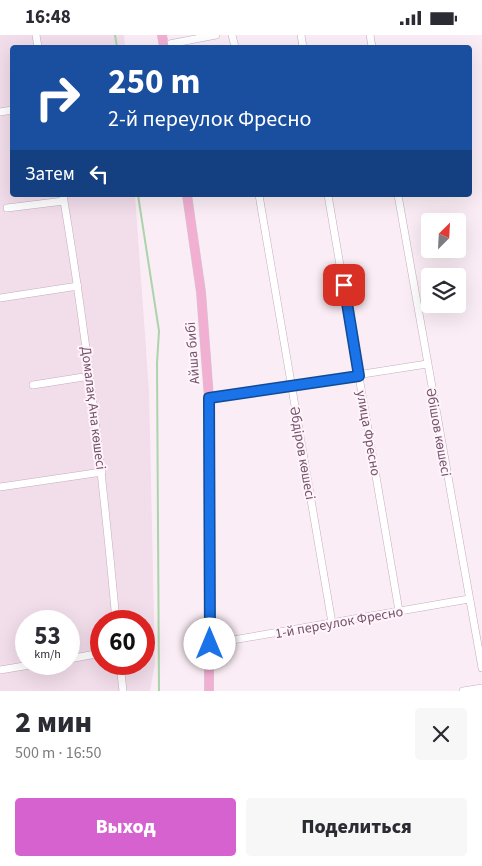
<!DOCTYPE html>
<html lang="ru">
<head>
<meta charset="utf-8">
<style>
	body { margin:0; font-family:"Source Sans 3",sans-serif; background:#f7f7f7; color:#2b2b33; height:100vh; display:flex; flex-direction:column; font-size:19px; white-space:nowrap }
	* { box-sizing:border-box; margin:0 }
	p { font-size:16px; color:#7c7c81 }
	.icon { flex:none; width:28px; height:28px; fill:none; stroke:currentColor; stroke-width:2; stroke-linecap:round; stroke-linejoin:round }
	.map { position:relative; height:656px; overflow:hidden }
	.panel { display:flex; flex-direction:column; background:#fff; flex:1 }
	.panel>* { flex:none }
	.top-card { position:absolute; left:10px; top:10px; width:462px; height:152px; border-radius:5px; box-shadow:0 5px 20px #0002; background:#1a4fa0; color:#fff; overflow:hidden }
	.needle { width:32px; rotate:24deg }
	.fabs { position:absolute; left:421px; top:178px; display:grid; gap:10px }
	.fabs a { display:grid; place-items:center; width:45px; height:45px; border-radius:5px; background:#fff; box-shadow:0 5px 20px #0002; font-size:25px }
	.speed { position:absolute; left:15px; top:575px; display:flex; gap:10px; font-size:25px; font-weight:700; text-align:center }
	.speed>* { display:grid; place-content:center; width:65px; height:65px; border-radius:50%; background:#fff; box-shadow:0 5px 20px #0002; line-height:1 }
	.speed small { font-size:12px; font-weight:400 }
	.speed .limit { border:8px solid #d22; background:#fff; color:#111 }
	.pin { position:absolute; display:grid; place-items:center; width:42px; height:42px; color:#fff; margin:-21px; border-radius:10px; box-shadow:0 2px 8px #0006 }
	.me { position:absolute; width:55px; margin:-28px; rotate:0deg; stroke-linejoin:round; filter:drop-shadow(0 0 4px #0008) }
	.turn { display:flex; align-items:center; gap:18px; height:105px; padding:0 15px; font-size:22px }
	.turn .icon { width:65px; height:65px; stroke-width:2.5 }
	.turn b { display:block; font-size:35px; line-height:42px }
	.then { display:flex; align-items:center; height:48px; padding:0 15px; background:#0003; gap:10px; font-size:19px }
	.round { display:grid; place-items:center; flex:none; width:52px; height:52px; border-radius:5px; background:#f7f7f7 }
	.headline { display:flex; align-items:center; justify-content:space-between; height:85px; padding:0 15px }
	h1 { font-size:30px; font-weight:800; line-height:38px }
	.primary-button { display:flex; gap:10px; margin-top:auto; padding:10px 15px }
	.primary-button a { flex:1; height:58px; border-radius:5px; background:#d562cf; color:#fff; font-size:20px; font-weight:800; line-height:58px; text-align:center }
	.primary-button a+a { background:#f7f7f7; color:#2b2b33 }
	.status { display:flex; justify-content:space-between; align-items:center; height:35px; padding:0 25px; background:#fff; direction:ltr }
	.status svg { height:14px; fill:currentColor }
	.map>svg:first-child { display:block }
</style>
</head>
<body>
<div class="status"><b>16:48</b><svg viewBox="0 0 49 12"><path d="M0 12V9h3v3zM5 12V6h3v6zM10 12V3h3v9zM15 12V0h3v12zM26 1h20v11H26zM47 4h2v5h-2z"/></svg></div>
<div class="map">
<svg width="482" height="656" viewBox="0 0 482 656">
	<rect width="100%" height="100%" fill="#fbedf5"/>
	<path fill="#f2ddea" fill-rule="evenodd" d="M0,0H124L125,12H12V160H135L149,356L155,628L150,656H0ZM26,586H69V629H26ZM101,586H144V629H101Z"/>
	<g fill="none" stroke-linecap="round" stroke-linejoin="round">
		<path stroke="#abd4ab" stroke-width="2" d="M115,0L117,12
			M138,160L159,296L157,328L159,656"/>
		<g stroke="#c6acbf" stroke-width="8">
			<path id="minor" d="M36,0L38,12
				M232,0L235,12
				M301,0L303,12
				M370,0L372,12
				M164,10L216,0
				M0,77L12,75
				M63,160C87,302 103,443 116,586
				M259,160L332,588
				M328,160L399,576
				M398,160L482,633
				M7,173L64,166
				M0,263L78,251
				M33,350L90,341
				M209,363L427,329
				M0,452L102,437
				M210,609L469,564
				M69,624L101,618
				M120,629L123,656
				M0,635L36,629
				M463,656L482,653"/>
		</g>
		<g stroke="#d5cbd4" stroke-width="10">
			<path id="major" d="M162,0L164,12
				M187,160L201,257L209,363V656"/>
		</g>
		<use href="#minor" stroke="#fff" stroke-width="7"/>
		<use href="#major" stroke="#f1afd2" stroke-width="9"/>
	</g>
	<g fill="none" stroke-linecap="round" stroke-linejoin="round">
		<g stroke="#114b97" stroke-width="12">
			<path id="route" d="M210,609L209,363L359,341L344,250"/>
		</g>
		<use href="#route" stroke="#1a73e8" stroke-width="9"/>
	</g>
	<g text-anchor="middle" stroke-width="4" stroke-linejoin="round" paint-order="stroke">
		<g font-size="14" fill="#74526e" stroke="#fef4f9">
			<text transform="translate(192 318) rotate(-94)" y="5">Айша бибі</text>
			<text transform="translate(94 373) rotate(83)" y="5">Домалақ Ана көшесі</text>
			<text transform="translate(439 397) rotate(80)" y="5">Әбішов көшесі</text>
			<text transform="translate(369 398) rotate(80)" y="5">улица Фресно</text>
			<text transform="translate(303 418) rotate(80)" y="5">Әбдіров көшесі</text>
			<text transform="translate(339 587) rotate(-10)" y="5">1-й переулок Фресно</text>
		</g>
	</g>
</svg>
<div class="fabs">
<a><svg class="needle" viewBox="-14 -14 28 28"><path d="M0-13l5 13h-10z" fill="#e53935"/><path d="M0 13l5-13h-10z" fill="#7c7c81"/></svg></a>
<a><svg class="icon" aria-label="layers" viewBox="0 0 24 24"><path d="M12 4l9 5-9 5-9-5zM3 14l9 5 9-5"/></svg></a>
</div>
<div class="speed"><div>53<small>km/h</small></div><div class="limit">60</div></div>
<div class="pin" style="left:344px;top:250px;background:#d93025"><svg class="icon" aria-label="arrive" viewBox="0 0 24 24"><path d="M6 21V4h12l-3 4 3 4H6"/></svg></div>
<svg class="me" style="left:210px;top:609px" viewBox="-20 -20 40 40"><circle r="19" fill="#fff"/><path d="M0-13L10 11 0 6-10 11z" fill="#1a73e8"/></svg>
<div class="top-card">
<div class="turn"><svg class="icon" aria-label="right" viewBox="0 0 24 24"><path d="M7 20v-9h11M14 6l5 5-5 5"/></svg><div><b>250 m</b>2-й переулок Фресно</div></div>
<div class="then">Затем<svg class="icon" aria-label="left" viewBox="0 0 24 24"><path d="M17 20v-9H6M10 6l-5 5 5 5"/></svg></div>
</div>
</div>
<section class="panel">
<div class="headline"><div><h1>2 мин</h1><p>500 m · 16:50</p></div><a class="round"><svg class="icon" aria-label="close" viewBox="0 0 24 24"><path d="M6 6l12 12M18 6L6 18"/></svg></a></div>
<div class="primary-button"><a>Выход</a><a>Поделиться</a></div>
</section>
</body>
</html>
